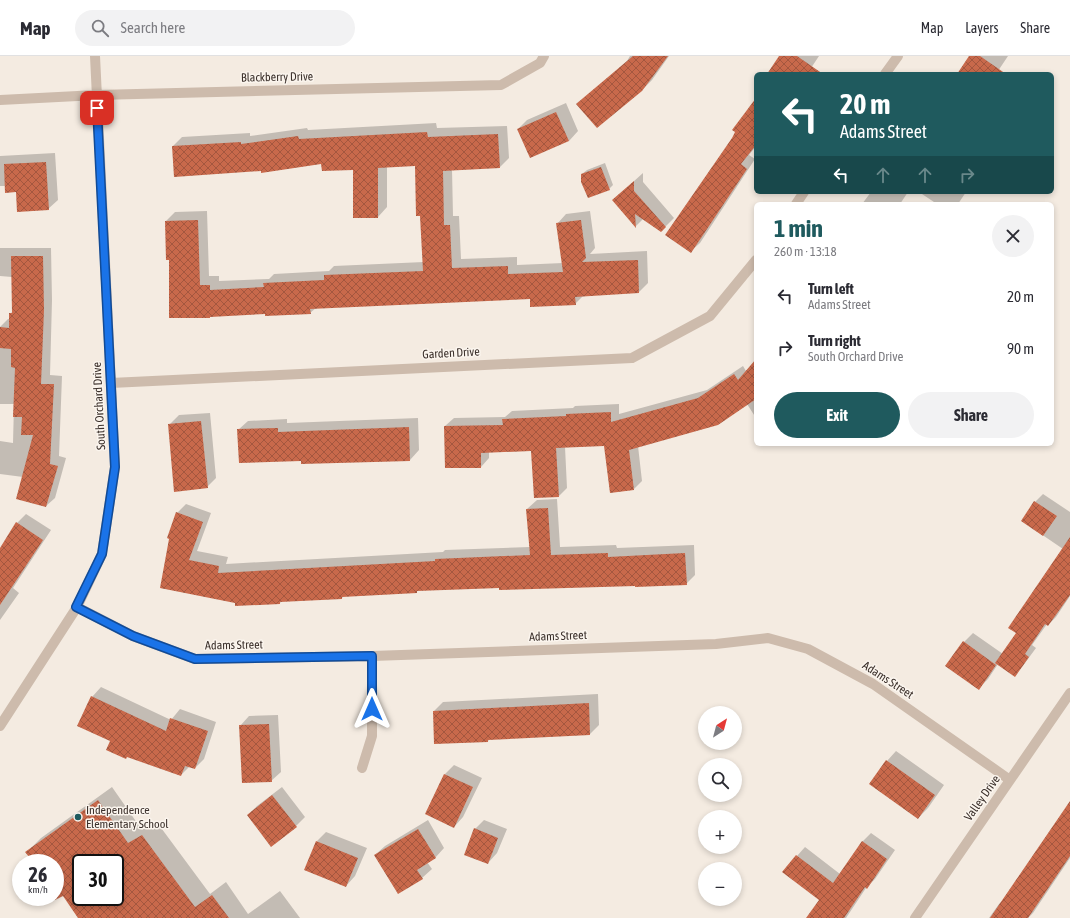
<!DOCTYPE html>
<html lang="en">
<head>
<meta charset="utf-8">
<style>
	body { margin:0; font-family:"Asap Condensed",sans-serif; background:#f2f2f3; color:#2b2b33; height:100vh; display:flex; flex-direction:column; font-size:15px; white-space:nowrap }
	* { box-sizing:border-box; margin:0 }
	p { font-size:13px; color:#7c7c81 }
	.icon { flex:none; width:22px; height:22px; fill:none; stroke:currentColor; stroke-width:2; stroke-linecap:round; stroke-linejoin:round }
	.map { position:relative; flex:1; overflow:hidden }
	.panel { position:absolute; left:754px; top:146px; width:300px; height:244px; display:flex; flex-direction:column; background:#fff; border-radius:6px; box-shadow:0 2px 6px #0003 }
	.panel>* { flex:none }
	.guide { position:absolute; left:754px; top:16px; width:300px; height:122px; border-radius:6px; box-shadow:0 2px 6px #0003; background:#1f5a5e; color:#fff; overflow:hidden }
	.needle { width:26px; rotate:36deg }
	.controls { position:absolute; left:698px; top:650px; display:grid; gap:8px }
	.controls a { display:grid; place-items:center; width:44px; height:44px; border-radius:50%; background:#fff; box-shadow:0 2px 6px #0003; font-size:20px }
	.speed { position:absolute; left:12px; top:798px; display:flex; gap:8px; font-size:20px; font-weight:700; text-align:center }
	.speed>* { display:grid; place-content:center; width:52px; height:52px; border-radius:50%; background:#fff; box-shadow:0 2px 6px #0003; line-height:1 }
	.speed small { font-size:10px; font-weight:400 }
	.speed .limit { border:2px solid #111; border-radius:6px; background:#fff; color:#111 }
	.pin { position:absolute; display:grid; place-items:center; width:34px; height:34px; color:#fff; margin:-17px; border-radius:8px; box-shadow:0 2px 6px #0006 }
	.me { position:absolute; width:44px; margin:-22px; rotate:0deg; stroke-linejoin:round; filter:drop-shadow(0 0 3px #0008) }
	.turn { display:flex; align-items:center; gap:14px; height:84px; padding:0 20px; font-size:18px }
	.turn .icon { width:52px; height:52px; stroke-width:2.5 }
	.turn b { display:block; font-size:28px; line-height:34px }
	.lanes { display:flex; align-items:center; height:38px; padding:0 20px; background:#0003; justify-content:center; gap:20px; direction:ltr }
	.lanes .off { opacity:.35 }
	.round { display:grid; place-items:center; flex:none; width:42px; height:42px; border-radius:21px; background:#f2f2f3 }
	.summary { display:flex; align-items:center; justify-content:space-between; height:68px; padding:0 20px }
	h1 { font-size:24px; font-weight:700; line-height:30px; color:#1f5a5e }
	.primary-button { display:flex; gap:8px; margin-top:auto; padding:8px 20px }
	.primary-button a { flex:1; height:46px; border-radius:24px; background:#1f5a5e; color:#fff; font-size:16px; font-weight:700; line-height:46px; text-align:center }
	.primary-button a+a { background:#f2f2f3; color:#2b2b33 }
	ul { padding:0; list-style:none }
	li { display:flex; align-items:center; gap:12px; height:52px; padding:0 20px }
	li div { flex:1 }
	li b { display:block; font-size:15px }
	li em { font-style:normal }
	header { display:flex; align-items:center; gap:24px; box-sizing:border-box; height:56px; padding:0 20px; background:#fff; border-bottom:1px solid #e1e1e2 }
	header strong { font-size:19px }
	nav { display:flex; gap:22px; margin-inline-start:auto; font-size:14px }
	.search { width:280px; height:36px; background:#f2f2f3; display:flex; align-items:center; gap:10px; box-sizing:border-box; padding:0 14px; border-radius:22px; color:#7c7c81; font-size:15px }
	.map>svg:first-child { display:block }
</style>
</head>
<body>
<header>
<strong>Map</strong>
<div class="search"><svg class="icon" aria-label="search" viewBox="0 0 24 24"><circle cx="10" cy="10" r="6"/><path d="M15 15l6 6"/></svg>Search here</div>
<nav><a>Map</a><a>Layers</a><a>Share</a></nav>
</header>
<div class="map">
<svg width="1070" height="862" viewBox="0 0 1070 862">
	<defs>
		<pattern id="building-cross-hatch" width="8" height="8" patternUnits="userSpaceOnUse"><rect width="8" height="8" fill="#c8694b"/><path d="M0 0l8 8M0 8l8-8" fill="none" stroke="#a4573f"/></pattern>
	</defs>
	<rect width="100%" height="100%" fill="#f4ebe1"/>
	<path fill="#0003" fill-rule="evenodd" d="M630,0H669L652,24L642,34L578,48L627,5Z
		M780,0H819L807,18H768Z
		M970,0H1008L996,18H958Z
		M756,44V90L749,99L755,103L700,187L691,195L733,82Z
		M566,47L578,75L569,85L518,73L527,64Z
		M436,67L437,72L507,70L509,102L500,111L452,113L453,160H459L461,203L517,201V209L563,207L557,168L566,158L590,155L595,192L590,198L647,195L648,227L639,236L584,239L575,248L531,242L316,252L310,257H266L211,260L170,203L166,165L175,156L207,155L209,220H219V225L269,223L274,218L329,215L334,210L424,206L421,159L416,109L387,111V151L378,161L354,113L322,107L261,114L173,90L182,81L250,77V80L307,72L308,74Z
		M55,97L58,144L48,153L17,135L6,130H0V100Z
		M605,107L613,129L609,133L582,118L587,114Z
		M643,117V126L674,162L661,175L643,163L636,170L613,144Z
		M871,136H908L900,148H862Z
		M919,136H966L958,148H937Z
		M0,192H51L52,244L50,319L62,320L59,400L66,402L55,442L46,450L23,421L0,418V385L13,387L14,348H0V271L8,263H10V258L13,255L12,221L0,220Z
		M756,304V362L747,348L638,390L642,425L634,433L605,389L565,391L567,432L559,440L532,394L489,396V402L481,411L445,370L454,362L505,361L512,355L573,352L575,350L619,348V358L707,334L743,310L746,315Z
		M210,357L216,422L207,431L169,369L179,359Z
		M418,362L419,394L410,404L366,406L302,404L238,374L248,365L287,363V367Z
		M1043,438L1070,456V540L1056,561L1048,569L1047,568L1032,589L1036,592L1022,611L1014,619L998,608L988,623L979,632L964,586L973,577L1003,598L1017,577L1063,493L1022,465L1035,446Z
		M557,443L560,491L616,489L617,492L694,489L695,519L686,528L500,531L419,534L416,536L344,540L342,542L282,545L280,547L236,546L161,532L177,457L186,448L211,457L197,495L228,501L226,508L443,496L445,494L530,491L527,453L537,444Z
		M26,458L51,474L13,532L19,537L0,564V493L17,467Z
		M101,631L171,664L180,653L216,666L204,703L195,712L190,710L181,719L111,685L92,641Z
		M598,638L599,669L590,678L490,683L488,685L434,655L443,646Z
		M278,659L281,716L271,725L240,670L249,660Z
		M896,695L944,729L928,752L918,762L871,728L887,705Z
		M454,709L482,722L463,761L454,771L426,757L445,718Z
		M112,731L142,774L156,765L210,838L226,826L248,858L280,835L300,862H80L63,839L55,834V807H35L27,796L41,782ZM81,807H115V841H81Z
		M282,731L305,761L296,770L248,759L257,750Z
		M1070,748V802L1033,857L1028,862H989L999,848L1006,841Z
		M428,764L444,792L435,802L427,806L432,813L422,822L375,799L385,790Z
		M484,764L507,773L497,797L488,807L475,773Z
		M326,776L367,792L355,820L346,830L317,785Z
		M871,777L895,794L875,823L866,832L846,862H808L820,844L797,800L805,791L840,818L862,786Z"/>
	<path fill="url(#building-cross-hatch)" fill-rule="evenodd" d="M633,0H668L642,35L597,72L576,48Z
		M779,0H797L823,18H767Z
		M969,0H980L1006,18H957Z
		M756,42V89L741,108L747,113L691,197L665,179L732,82L735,76L732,74Z
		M556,56L569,85L530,102L517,73Z
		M427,76L428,81L498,78L500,112L443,115L444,169H450L452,212L508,210V218L563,216L556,167L581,164L586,202L582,206L638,204L639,237L575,241L576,249L530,251V243L310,253L311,258L265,260V258L210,261V262H169V204H166L165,165L198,164L200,229H210V234L264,231L263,227L324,224V219L423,215L420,160H416L415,110L378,112V162H353V114L322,115L321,108L261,117V115L174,121L172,90L241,86V88L298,80L299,83Z
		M46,106L49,154L17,156L16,136L5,137L4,108Z
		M601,111L610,134L588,142L581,126V118Z
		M634,125V135L666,171L661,176L635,158L636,172L612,144Z
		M11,200H43L44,254L41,328H54L50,408L58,410L46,451L16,443L33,379H21L22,361H13L15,312L11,311V293L0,292V271L9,272V257H12Z
		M756,303V343L718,369L629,394L634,434L610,437L604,390L556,392L559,441L534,442L531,395L481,397V412H445L444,370L503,369L502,363L566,360V358L611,356V366L698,342L734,318L738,324Z
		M201,365L208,432L174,436L168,368Z
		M409,371L410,405L301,408V405L239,407L237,373L278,372V376Z
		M1034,445L1057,460L1043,480L1021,465Z
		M548,452L551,499L608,497V501L685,497L687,529L635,531V530L499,534V532L417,535V537L342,541V543L280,546V548L235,550V547L160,532L169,483L167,482L176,456L203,466L189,504L219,510L218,517L435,505V503L530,499L526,453Z
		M16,466L43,484L0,549V492Z
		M1070,481V539L1048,570L1045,568L1025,598L1029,601L1015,621L995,607L1016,577L1008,572Z
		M963,585L996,609L979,634L945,610Z
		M91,640L166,675L170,662L208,675L195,713L185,710L181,720L127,701L126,703L106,694L110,685L77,670Z
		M589,647L590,679L488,684V686L434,688L433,655Z
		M269,668L272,726L242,727L239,669Z
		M886,704L935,739L918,763L869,728Z
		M444,718L473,731L454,772L425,758Z
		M272,739L297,771L271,791L247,759Z
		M98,744L128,787L142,779L195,851L212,839L229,862H78L63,840L55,844V807H34L25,796ZM81,807H115V841H81Z
		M1070,745V800L1028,862H990Z
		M474,772L498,782L488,808L464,799Z
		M418,773L436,802L417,814L423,823L398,838L374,799Z
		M316,785L358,802L346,831L304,814Z
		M862,785L887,803L867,833L865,831L844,862H806L819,844L782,816L796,799L833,827Z"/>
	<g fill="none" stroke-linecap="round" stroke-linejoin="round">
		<path stroke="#cdbbac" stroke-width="10" d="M885,18L898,0
			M0,44L97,39L501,29L540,7L544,0
			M796,148L804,136
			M111,327L632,302L710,260L756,204
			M77,551L133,580L195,603L372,600L716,588L768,582L808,593L873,628L1010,724
			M0,670L77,551L102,498L115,411L95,0
			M362,712L372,680V600
			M915,862L1070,637"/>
	</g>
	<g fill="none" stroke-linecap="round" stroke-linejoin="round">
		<g stroke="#114b97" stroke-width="10">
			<path id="route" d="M97,52L115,411L102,498L76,551L133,580L195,603L372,600V653"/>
		</g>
		<use href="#route" stroke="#1a73e8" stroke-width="7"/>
	</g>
	<circle fill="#1f5a5e" stroke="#fbf5ee" stroke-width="1.5" cx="78" cy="761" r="4"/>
	<g text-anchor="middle" stroke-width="3" stroke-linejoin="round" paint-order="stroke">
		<g font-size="12" fill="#3b302b" stroke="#fbf5ee">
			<text transform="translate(277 21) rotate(-1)" y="4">Blackberry Drive</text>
			<text transform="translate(451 297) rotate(-3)" y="4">Garden Drive</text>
			<text transform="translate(99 350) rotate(-93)" y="4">South Orchard Drive</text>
			<text transform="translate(558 580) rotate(-2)" y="4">Adams Street</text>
			<text transform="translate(234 589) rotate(-1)" y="4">Adams Street</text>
			<text transform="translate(888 624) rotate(33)" y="4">Adams Street</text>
			<text transform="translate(982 742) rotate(-55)" y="4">Valley Drive</text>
		</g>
		<g font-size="12" fill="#3b302b" stroke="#fbf5ee" text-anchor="start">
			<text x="86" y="758">Independence<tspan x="86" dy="14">Elementary School</tspan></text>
		</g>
	</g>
</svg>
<div class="controls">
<a><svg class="needle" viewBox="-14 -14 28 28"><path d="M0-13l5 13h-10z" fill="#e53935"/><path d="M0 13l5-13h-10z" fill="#7c7c81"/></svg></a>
<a><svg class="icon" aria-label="search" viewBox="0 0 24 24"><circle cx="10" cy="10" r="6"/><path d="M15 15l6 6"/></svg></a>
<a>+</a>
<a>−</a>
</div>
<div class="speed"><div>26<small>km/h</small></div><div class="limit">30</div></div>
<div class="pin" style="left:97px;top:52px;background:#d93025"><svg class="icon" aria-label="arrive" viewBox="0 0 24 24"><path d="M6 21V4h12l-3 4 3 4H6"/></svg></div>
<svg class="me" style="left:372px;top:653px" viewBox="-20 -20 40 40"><path d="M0-17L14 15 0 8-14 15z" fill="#1a73e8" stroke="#fff" stroke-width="4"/></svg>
<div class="guide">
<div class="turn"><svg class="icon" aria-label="left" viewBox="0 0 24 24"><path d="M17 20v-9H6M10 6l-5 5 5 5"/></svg><div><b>20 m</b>Adams Street</div></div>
<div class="lanes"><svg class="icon" aria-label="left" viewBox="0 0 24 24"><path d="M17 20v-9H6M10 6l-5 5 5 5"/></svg><svg class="icon off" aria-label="ahead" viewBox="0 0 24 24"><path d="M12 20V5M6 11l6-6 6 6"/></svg><svg class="icon off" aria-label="ahead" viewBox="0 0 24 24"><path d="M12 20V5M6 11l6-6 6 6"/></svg><svg class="icon off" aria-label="right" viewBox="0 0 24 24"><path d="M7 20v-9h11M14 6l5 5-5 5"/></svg></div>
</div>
<section class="panel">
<div class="summary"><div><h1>1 min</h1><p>260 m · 13:18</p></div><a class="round"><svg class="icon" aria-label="close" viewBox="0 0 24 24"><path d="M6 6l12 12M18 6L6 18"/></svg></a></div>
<ul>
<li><svg class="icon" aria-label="left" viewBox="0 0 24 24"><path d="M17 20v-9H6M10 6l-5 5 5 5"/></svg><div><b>Turn left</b><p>Adams Street</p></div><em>20 m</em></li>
<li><svg class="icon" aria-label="right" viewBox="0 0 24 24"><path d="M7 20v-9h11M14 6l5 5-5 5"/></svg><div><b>Turn right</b><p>South Orchard Drive</p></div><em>90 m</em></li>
</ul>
<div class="primary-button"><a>Exit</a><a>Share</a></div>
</section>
</div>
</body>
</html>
